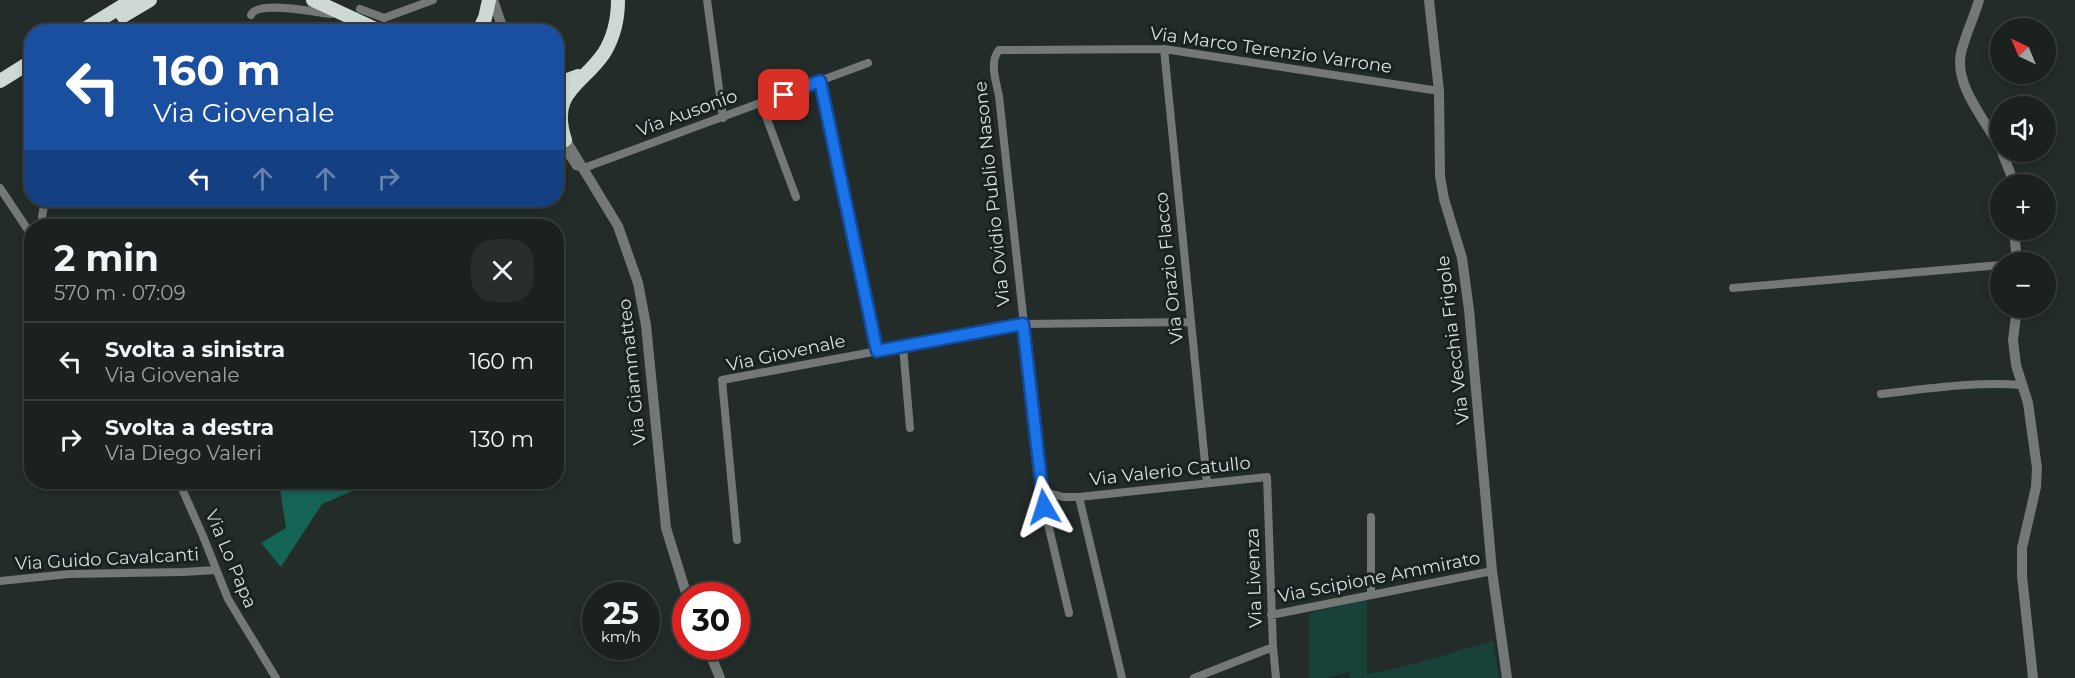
<!DOCTYPE html>
<html lang="it">
<head>
<meta charset="utf-8">
<style>
	body { margin:0; font-family:Montserrat,sans-serif; background:#272e2c; color:#f1f3f6; height:100vh; display:flex; flex-direction:column; font-size:22px; white-space:nowrap }
	* { box-sizing:border-box; margin:0 }
	p { font-size:20px; color:#9fa3a4 }
	.icon { flex:none; width:33px; height:33px; fill:none; stroke:currentColor; stroke-width:2; stroke-linecap:round; stroke-linejoin:round }
	.map { position:relative; flex:1; overflow:hidden }
	.sheet { position:absolute; left:24px; top:219px; width:540px; height:270px; display:flex; flex-direction:column; background:#1a211f; border-radius:24px; box-shadow:0 3px 9px #0003,0 0 0 2px #383e3d }
	.sheet>* { flex:none }
	.guide { position:absolute; left:24px; top:24px; width:540px; height:183px; border-radius:24px; box-shadow:0 3px 9px #0003,0 0 0 2px #383e3d; background:#1a4fa0; color:#fff; overflow:hidden }
	.needle { width:39px; rotate:316deg }
	.controls { position:absolute; left:1990px; top:18px; display:grid; gap:12px }
	.controls a { display:grid; place-items:center; width:66px; height:66px; border-radius:50%; background:#1a211f; box-shadow:0 3px 9px #0003,0 0 0 2px #383e3d; font-size:30px }
	.speed { position:absolute; left:582px; top:582px; display:flex; gap:12px; font-size:30px; font-weight:700; text-align:center }
	.speed>* { display:grid; place-content:center; width:78px; height:78px; border-radius:50%; background:#1a211f; box-shadow:0 3px 9px #0003,0 0 0 2px #383e3d; line-height:1 }
	.speed small { font-size:15px; font-weight:400 }
	.speed .limit { border:9px solid #d22; background:#fff; color:#111 }
	.pin { position:absolute; display:grid; place-items:center; width:51px; height:51px; color:#fff; margin:-26px; border-radius:12px; box-shadow:0 3px 9px #0006 }
	.me { position:absolute; width:66px; margin:-33px; rotate:354deg; stroke-linejoin:round; filter:drop-shadow(0 0 4px #0008) }
	.turn { display:flex; align-items:center; gap:21px; height:126px; padding:0 30px; font-size:27px }
	.turn .icon { width:78px; height:78px; stroke-width:2.5 }
	.turn b { display:block; font-size:42px; line-height:51px }
	.lanes { display:flex; align-items:center; height:57px; padding:0 30px; background:#0003; justify-content:center; gap:30px; direction:ltr }
	.lanes .off { opacity:.35 }
	.round { display:grid; place-items:center; flex:none; width:63px; height:63px; border-radius:24px; background:#272e2c }
	.overview { display:flex; align-items:center; justify-content:space-between; height:102px; padding:0 30px }
	h1 { font-size:36px; font-weight:700; line-height:45px }
	ul { padding:0; list-style:none }
	li { display:flex; align-items:center; gap:18px; height:78px; padding:0 30px; border-top:2px solid #383e3d }
	li div { flex:1 }
	li b { display:block; font-size:22px }
	li em { font-style:normal }
	.map>svg:first-child { display:block }
</style>
</head>
<body>
<div class="map">
<svg width="2075" height="678" viewBox="0 0 2075 678">
	<rect width="100%" height="100%" fill="#232c29"/>
	<path fill="#184239" d="M1367,600V674L1407,666L1493,641L1499,678H1351L1349,672L1326,678H1309V613Z"/>
	<path fill="#146455" d="M279,482H374L322,504L281,567L261,543L286,528Z"/>
	<g fill="none" stroke-linecap="round" stroke-linejoin="round">
		<path stroke="#747978" stroke-width="8" d="M707,0L723,118
			M360,9L384,18L433,0
			M251,15C257,0 313,12 331,14
			M1164,49L1207,483
			M820,81L877,351
			M761,103L796,197
			M556,136L576,166L584,168L868,63
			M0,188L32,236
			M45,200L42,217L45,226
			M1733,288L2001,265
			M903,347L910,428
			M1881,394C1927,389 1976,381 2022,385
			M179,482L203,536L228,599L276,678
			M1042,491L1063,497H1079L1267,477L1273,647L1276,678
			M1079,497L1122,678
			M737,540L722,380L1023,324L1191,322
			M0,581L69,574L183,572L216,570
			M1371,595V517
			M1069,613L1044,507L999,96C996,81 989,62 999,50L1164,49L1439,91
			M1271,615L1492,571
			M1194,678L1273,647"/>
		<path stroke="#747978" stroke-width="10" d="M493,0L504,32
			M1429,0L1439,91L1440,176L1444,199L1462,258L1469,310L1492,571L1507,678
			M1979,0C1974,18 1965,35 1961,53C1954,86 1986,121 2001,149
			M562,134L618,226L638,283L646,325L666,528L687,596
			M2002,152L2011,175L2012,184
			M2014,230L2017,262
			M2017,308L2013,340L2016,365L2028,403L2037,468L2036,487L2022,548V576L2033,678
			M707,646L720,678"/>
		<path stroke="#ced9d6" stroke-width="14" d="M313,0L382,32
			M123,16L150,0
			M80,32L132,0
			M478,32L485,18L489,0
			M0,81L32,61
			M556,84L578,76
			M565,140C549,91 582,86 604,53C614,37 618,19 618,0"/>
	</g>
	<g fill="none" stroke-linecap="round" stroke-linejoin="round">
		<g stroke="#114b97" stroke-width="15">
			<path id="route" d="M784,95L820,81L877,351L1023,324L1044,507"/>
		</g>
		<use href="#route" stroke="#1a73e8" stroke-width="10"/>
	</g>
	<g text-anchor="middle" stroke-width="6" stroke-linejoin="round" paint-order="stroke">
		<g font-size="18" fill="#d9dfdd" stroke="#192220">
			<text transform="translate(1271 50) rotate(8)" y="6">Via Marco Terenzio Varrone</text>
			<text transform="translate(687 113) rotate(-20)" y="6">Via Ausonio</text>
			<text transform="translate(992 194) rotate(-96)" y="6">Via Ovidio Publio Nasone</text>
			<text transform="translate(1169 268) rotate(-96)" y="6">Via Orazio Flacco</text>
			<text transform="translate(1453 340) rotate(-97)" y="6">Via Vecchia Frigole</text>
			<text transform="translate(786 353) rotate(-12)" y="6">Via Giovenale</text>
			<text transform="translate(632 372) rotate(-96)" y="6">Via Giammatteo</text>
			<text transform="translate(1170 471) rotate(-6)" y="6">Via Valerio Catullo</text>
			<text transform="translate(107 559) rotate(-3)" y="6">Via Guido Cavalcanti</text>
			<text transform="translate(231 559) rotate(67)" y="6">Via Lo Papa</text>
			<text transform="translate(1379 577) rotate(-11)" y="6">Via Scipione Ammirato</text>
			<text transform="translate(1254 578) rotate(-92)" y="6">Via Livenza</text>
		</g>
	</g>
</svg>
<div class="controls">
<a><svg class="needle" viewBox="-14 -14 28 28"><path d="M0-13l5 13h-10z" fill="#e53935"/><path d="M0 13l5-13h-10z" fill="#9fa3a4"/></svg></a>
<a><svg class="icon" aria-label="sound" viewBox="0 0 24 24"><path d="M4 9h4l5-4v14l-5-4H4zM17 9q2 3 0 6"/></svg></a>
<a>+</a>
<a>−</a>
</div>
<div class="speed"><div>25<small>km/h</small></div><div class="limit">30</div></div>
<div class="pin" style="left:784px;top:95px;background:#d93025"><svg class="icon" aria-label="arrive" viewBox="0 0 24 24"><path d="M6 21V4h12l-3 4 3 4H6"/></svg></div>
<svg class="me" style="left:1044px;top:507px" viewBox="-20 -20 40 40"><path d="M0-17L14 15 0 8-14 15z" fill="#1a73e8" stroke="#fff" stroke-width="4"/></svg>
<div class="guide">
<div class="turn"><svg class="icon" aria-label="left" viewBox="0 0 24 24"><path d="M17 20v-9H6M10 6l-5 5 5 5"/></svg><div><b>160 m</b>Via Giovenale</div></div>
<div class="lanes"><svg class="icon" aria-label="left" viewBox="0 0 24 24"><path d="M17 20v-9H6M10 6l-5 5 5 5"/></svg><svg class="icon off" aria-label="ahead" viewBox="0 0 24 24"><path d="M12 20V5M6 11l6-6 6 6"/></svg><svg class="icon off" aria-label="ahead" viewBox="0 0 24 24"><path d="M12 20V5M6 11l6-6 6 6"/></svg><svg class="icon off" aria-label="right" viewBox="0 0 24 24"><path d="M7 20v-9h11M14 6l5 5-5 5"/></svg></div>
</div>
<section class="sheet">
<div class="overview"><div><h1>2 min</h1><p>570 m · 07:09</p></div><a class="round"><svg class="icon" aria-label="close" viewBox="0 0 24 24"><path d="M6 6l12 12M18 6L6 18"/></svg></a></div>
<ul>
<li><svg class="icon" aria-label="left" viewBox="0 0 24 24"><path d="M17 20v-9H6M10 6l-5 5 5 5"/></svg><div><b>Svolta a sinistra</b><p>Via Giovenale</p></div><em>160 m</em></li>
<li><svg class="icon" aria-label="right" viewBox="0 0 24 24"><path d="M7 20v-9h11M14 6l5 5-5 5"/></svg><div><b>Svolta a destra</b><p>Via Diego Valeri</p></div><em>130 m</em></li>
</ul>
</section>
</div>
</body>
</html>
